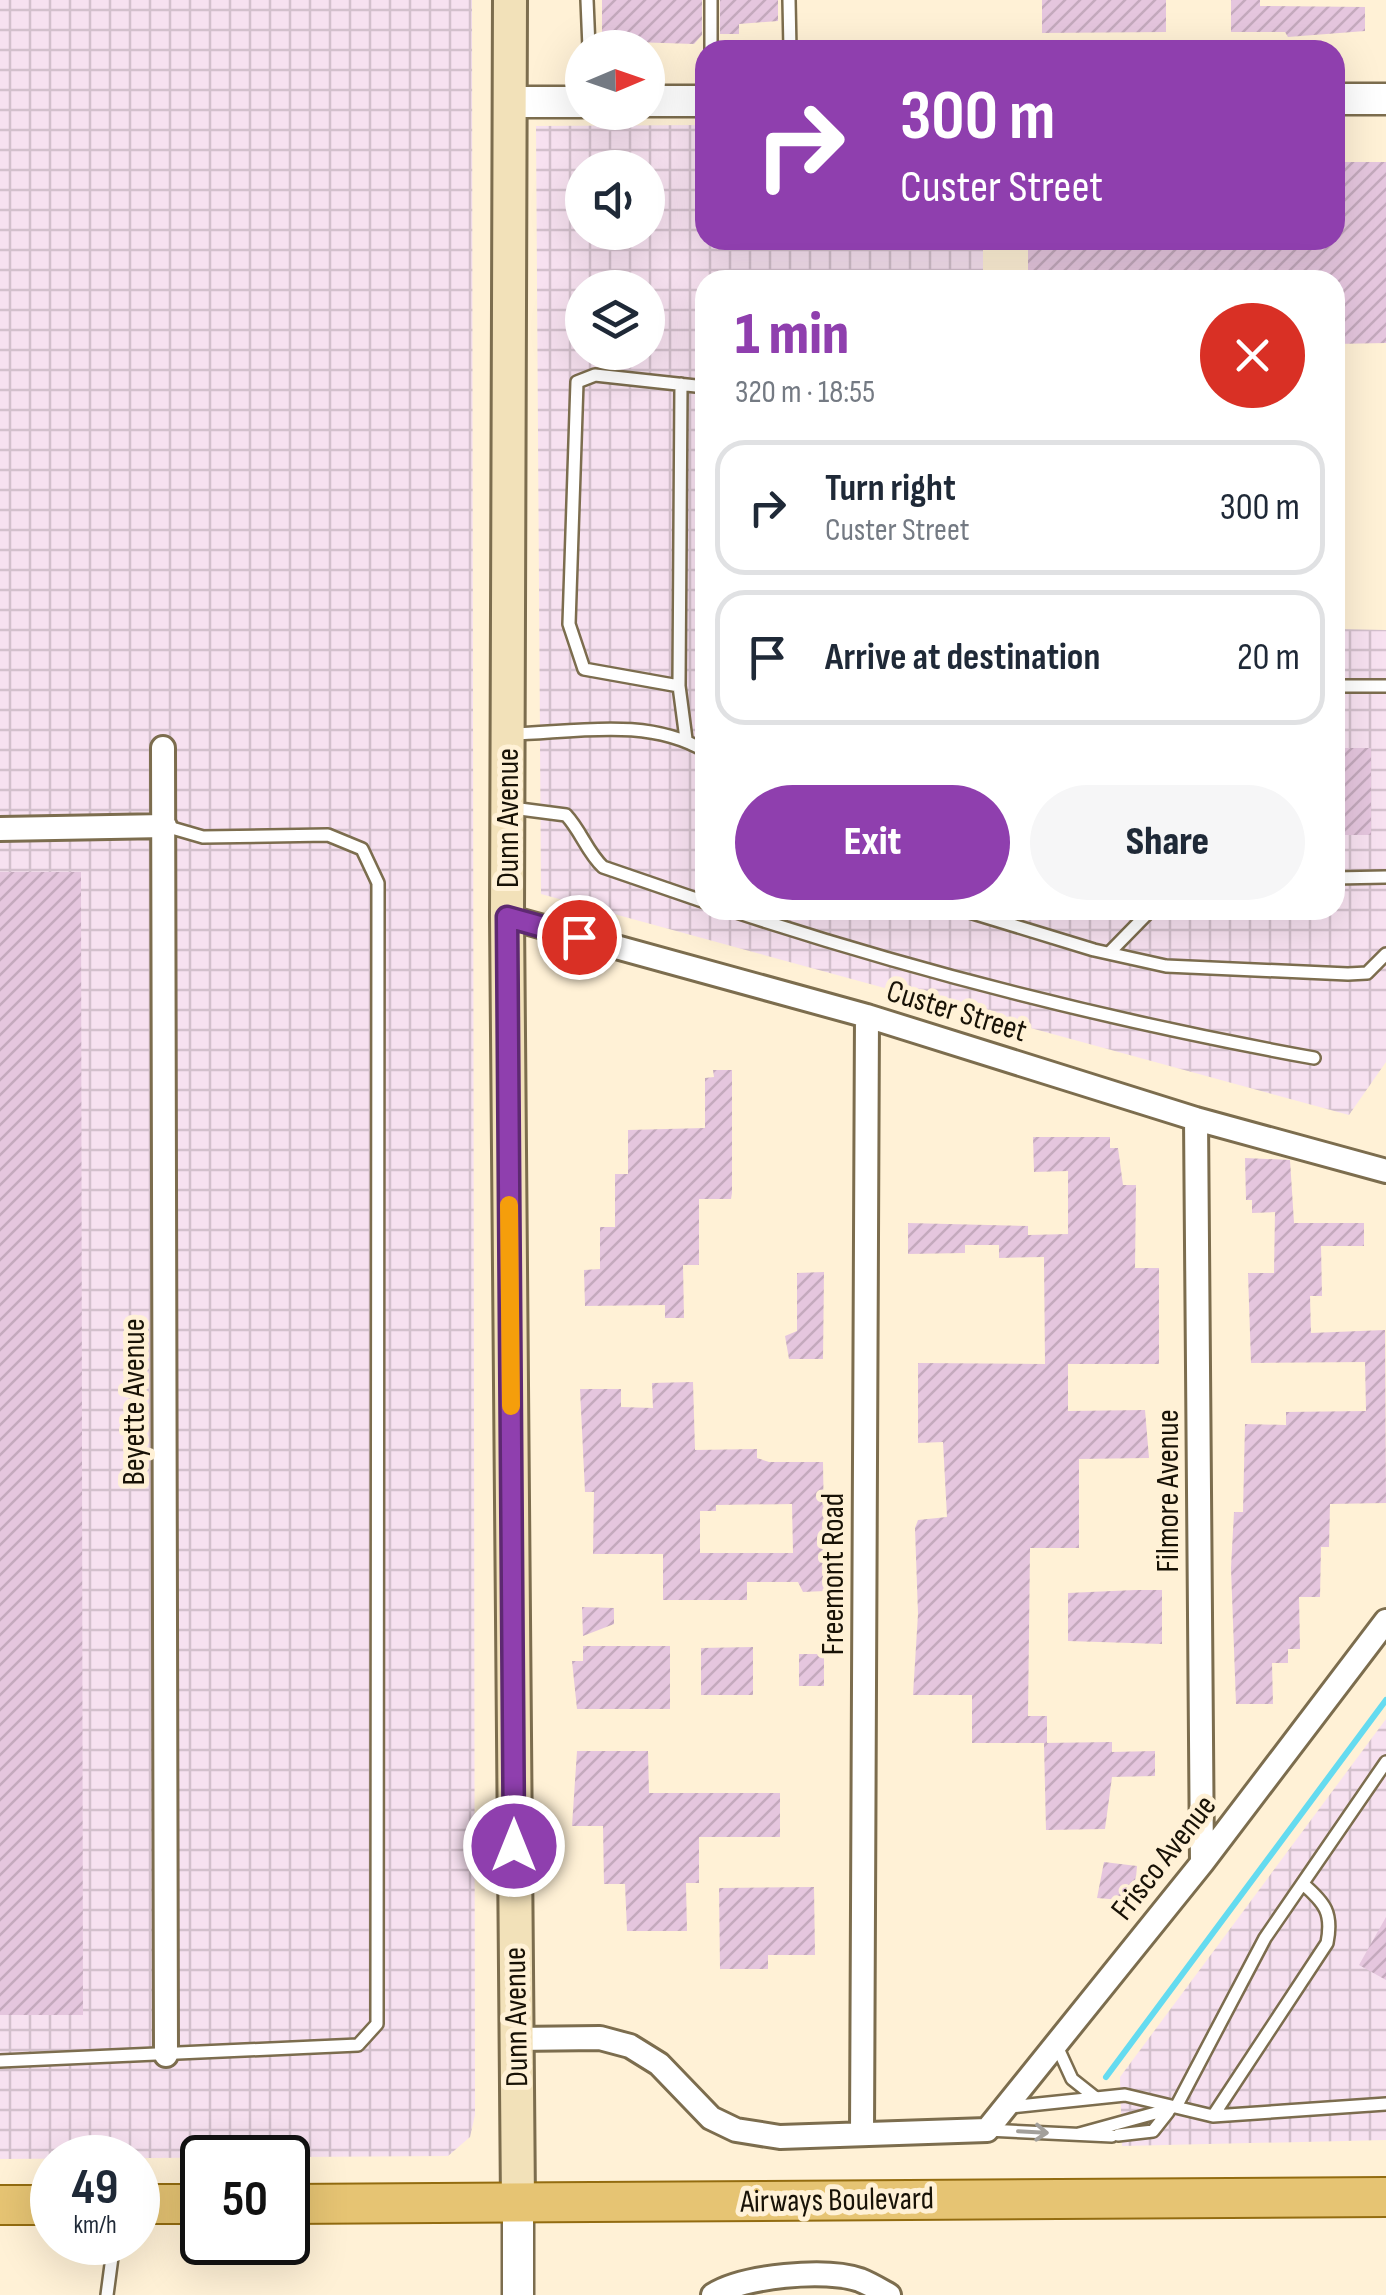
<!DOCTYPE html>
<html lang="en">
<head>
<meta charset="utf-8">
<style>
	body { margin:0; font-family:"Sofia Sans Condensed",sans-serif; background:#f6f6f7; color:#1f2937; height:100vh; display:flex; flex-direction:column; font-size:38px; white-space:nowrap }
	* { box-sizing:border-box; margin:0 }
	p { font-size:32px; color:#747a83 }
	.icon { flex:none; width:55px; height:55px; fill:none; stroke:currentColor; stroke-width:2; stroke-linecap:round; stroke-linejoin:round }
	.map { position:relative; flex:1; overflow:hidden }
	.sheet { position:absolute; left:695px; top:270px; width:650px; height:650px; display:flex; flex-direction:column; background:#fff; border-radius:30px; box-shadow:0 10px 40px #0002 }
	.sheet>* { flex:none }
	.banner { position:absolute; left:695px; top:40px; width:650px; height:210px; border-radius:30px; box-shadow:0 10px 40px #0002; background:#8f3fae; color:#fff; overflow:hidden }
	.needle { width:65px; rotate:88deg }
	.tools { position:absolute; left:565px; top:30px; display:grid; gap:20px }
	.tools a { display:grid; place-items:center; width:100px; height:100px; border-radius:50%; background:#fff; box-shadow:0 10px 40px #0002; font-size:50px }
	.speed { position:absolute; left:30px; top:2135px; display:flex; gap:20px; font-size:50px; font-weight:700; text-align:center }
	.speed>* { display:grid; place-content:center; width:130px; height:130px; border-radius:50%; background:#fff; box-shadow:0 10px 40px #0002; line-height:1 }
	.speed small { font-size:25px; font-weight:400 }
	.speed .limit { border:5px solid #111; border-radius:15px; background:#fff; color:#111 }
	.pin { position:absolute; display:grid; place-items:center; width:85px; height:85px; color:#fff; margin:-42px; border:5px solid #fff; border-radius:50%; box-shadow:0 2px 10px #0007 }
	.me { position:absolute; width:110px; margin:-55px; rotate:0deg; stroke-linejoin:round; filter:drop-shadow(0 0 8px #0008) }
	.turn { display:flex; align-items:center; gap:35px; height:210px; padding:0 40px; font-size:45px }
	.turn .icon { width:130px; height:130px; stroke-width:2.5 }
	.turn b { display:block; font-size:70px; line-height:85px }
	.round { display:grid; place-items:center; flex:none; width:105px; height:105px; border-radius:52px; background:#f6f6f7 }
	.head { display:flex; align-items:center; justify-content:space-between; height:170px; padding:0 40px }
	h1 { font-size:60px; font-weight:800; line-height:75px; color:#8f3fae }
	.primary-button { display:flex; gap:20px; margin-top:auto; padding:20px 40px }
	.primary-button a { flex:1; height:115px; border-radius:60px; background:#8f3fae; color:#fff; font-size:40px; font-weight:800; line-height:115px; text-align:center }
	.primary-button a+a { background:#f6f6f7; color:#1f2937 }
	ul { padding:0; list-style:none }
	li { display:flex; align-items:center; gap:30px; height:135px; margin:0 20px 15px; padding:0 20px; border:5px solid #e0e1e3; border-radius:30px }
	li div { flex:1 }
	li b { display:block; font-size:38px }
	li em { font-style:normal }
	.map>svg:first-child { display:block }
</style>
</head>
<body>
<div class="map">
<svg width="1386" height="2295" viewBox="0 0 1386 2295">
	<defs>
		<pattern id="industrial-grid" width="8" height="8" patternUnits="userSpaceOnUse" patternTransform="scale(2.5)"><rect width="8" height="8" fill="#f7e1f0"/><path d="M0 4h8M4 0v8" fill="none" stroke="#d3c0cc"/></pattern>
		<pattern id="building-hatch" width="6" height="6" patternUnits="userSpaceOnUse" patternTransform="scale(2.5)"><rect width="6" height="6" fill="#e5c6de"/><path d="M-1 1l2-2M0 6l6-6M5 7l2-2" fill="none" stroke="#c4a9bd"/></pattern>
	</defs>
	<rect width="100%" height="100%" fill="#fff1d6"/>
	<path fill="url(#industrial-grid)" fill-rule="evenodd" d="M0,0H472L475,2115L470,2137L448,2156L0,2159Z
		M705,125V240H983V280H705V910H1335V629L1386,630V1062L1349,1115L541,894L536,126ZM582,168H648V232H582ZM582,288H648V352H582Z
		M1386,1719V2140L1122,2146L1120,2077Z"/>
	<g fill="none" stroke-linecap="round" stroke-linejoin="round">
		<path stroke="#64dbf0" stroke-width="6" d="M1106,2077L1386,1700"/>
	</g>
	<path fill="url(#building-hatch)" fill-rule="evenodd" d="M602,0H702V35L694,44L602,41Z
		M720,0H778V21L739,24V34H720Z
		M1042,0H1166V32L1042,33Z
		M1231,0H1260V6L1365,7V31L1288,37L1285,32H1231Z
		M1335,162H1386V343L1335,344V280H1028V240H1335Z
		M1335,748H1371V835H1335Z
		M0,872H81L83,2015H0Z
		M713,1070H732V1193L731,1199H699V1265H683L684,1318H665V1305L585,1306L584,1270L600,1269V1227H615V1174H628V1130L705,1128V1078L714,1077Z
		M1033,1137H1110V1148H1118L1123,1185H1136L1135,1268H1159V1364H1068V1411L1145,1410L1149,1458L1079,1459V1548H1030L1028,1716H1047V1743H972V1695H913L918,1614L915,1528L918,1520L947,1517L943,1442L918,1443V1363L1045,1364L1044,1257L999,1258V1245H965V1253L908,1254V1223L1028,1226V1235L1068,1234V1171L1034,1172Z
		M1245,1158L1290,1160L1294,1223H1364V1246H1321L1322,1296H1310L1311,1333L1385,1330L1386,1503L1330,1504L1329,1547H1321L1320,1597H1299L1300,1649H1288V1663H1272L1273,1704H1236L1231,1568L1234,1512H1243L1245,1424L1286,1425V1412L1366,1411L1365,1362L1251,1363L1248,1273H1274L1275,1212L1252,1213V1200H1246Z
		M824,1272L823,1359H789L785,1336L797,1331V1273Z
		M693,1382L695,1450L757,1449V1458L769,1462H823L824,1528H828L831,1582L824,1583L825,1591L803,1592L798,1582H747V1600H663V1554H593L594,1492H585L580,1389H621V1407L653,1408L652,1383ZM792,1504L793,1553H700V1511H716V1505Z
		M1135,1590H1162V1644L1068,1641V1593Z
		M582,1607L614,1608V1624L583,1636Z
		M583,1646H670V1709H577L572,1661H583Z
		M753,1647V1695H701V1648Z
		M799,1654H824V1686H799Z
		M1112,1742V1752L1155,1751V1776L1112,1777L1105,1829L1046,1830L1044,1743Z
		M577,1751H648L649,1793H780V1837H699V1883H686L687,1931H627L625,1884H604L603,1826H572Z
		M1104,1862L1137,1866L1134,1901L1097,1898Z
		M814,1887L815,1955H768V1969H720L719,1888Z
		M1386,1917V1980L1359,1965Z"/>
	<g fill="none" stroke-linecap="round" stroke-linejoin="round">
		<g stroke="#7c6d4e" stroke-width="16">
			<path id="service" d="M587,0L589,48
				M789,0L790,50
				M711,50V0
				M679,686L681,384
				M1335,686H1386
				M512,734C576,732 648,717 705,751
				M686,739L679,686L584,669L569,624L577,382L595,375L705,387
				M512,808L566,815C581,831 587,852 603,867L705,902
				M1335,878L1386,877
				M730,910C921,973 1116,1022 1314,1058
				M963,910L1094,950L1166,966L1348,974L1367,973L1386,954
				M1109,953L1151,910
				M1056,2044L1072,2079L1096,2098
				M0,2061L358,2045L377,2024L378,883L362,849L328,835L203,837L165,826
				M1010,2107L1125,2095L1213,2116L1386,2104
				M1176,2107L1265,1938L1386,1762
				M1213,2116L1327,1943C1333,1913 1325,1903 1303,1884
				M987,2130L1112,2136
				M1079,2134L1170,2109
				M1118,2135L1153,2131L1168,2112
				M107,2295L114,2242"/>
		</g>
		<g stroke="#7c6d4e" stroke-width="28">
			<path id="minor" d="M163,748L166,2055
				M0,829L165,826
				M507,917L867,1016L1196,1119L1386,1171
				M1196,1119L1202,1863
				M515,2039L600,2038L630,2046L659,2064L711,2118L736,2130L780,2137L987,2130L1202,1863L1386,1621
				M862,2133L867,1016
				M713,2295C743,2276 826,2268 860,2280C870,2284 880,2290 889,2295"/>
		</g>
		<g stroke="#7c6d4e" stroke-width="35">
			<path id="tertiary" d="M1335,99H1386
				M648,101H705
				M511,102H582
				M518,2203V2295"/>
		</g>
		<g stroke="#7c6d4e" stroke-width="38">
			<path id="secondary" d="M510,0L507,917L518,2203"/>
		</g>
		<g stroke="#936c10" stroke-width="42">
			<path id="primary" d="M138,2204H202
				M288,2204L1386,2197
				M0,2205H52"/>
		</g>
		<use href="#service" stroke="#fff" stroke-width="11"/>
		<use href="#minor" stroke="#fff" stroke-width="22"/>
		<use href="#tertiary" stroke="#fff" stroke-width="30"/>
		<use href="#secondary" stroke="#f2e1b9" stroke-width="32"/>
		<use href="#primary" stroke="#e6c473" stroke-width="38"/>
	</g>
	<defs><path id="oneway-shaft" d="M-6 0H5M1.5-3L5.5 0L1.5 3" fill="none" stroke-width="1.6" stroke-linecap="round" stroke-linejoin="round" transform="scale(2.5)"/></defs>
	<use stroke="#a3a09b" href="#oneway-shaft" transform="translate(1033 2132) rotate(3)"/>
	<g fill="none" stroke-linecap="round" stroke-linejoin="round">
		<g stroke="#5d2971" stroke-width="25">
			<path id="route" d="M514,1846L507,917L579,937"/>
		</g>
		<use href="#route" stroke="#8f3fae" stroke-width="18"/>
		<path stroke="#f59e0b" stroke-width="18" d="M509,1205L511,1406"/>
	</g>
	<g text-anchor="middle" stroke-width="10" stroke-linejoin="round" paint-order="stroke">
		<g font-size="32" fill="#181206" stroke="#fff1d6">
			<text transform="translate(507 818) rotate(-90)" y="11">Dunn Avenue</text>
			<text transform="translate(957 1010) rotate(17)" y="11">Custer Street</text>
			<text transform="translate(133 1402) rotate(-90)" y="11">Beyette Avenue</text>
			<text transform="translate(1167 1491) rotate(-90)" y="11">Filmore Avenue</text>
			<text transform="translate(832 1574) rotate(-90)" y="11">Freemont Road</text>
			<text transform="translate(1163 1857) rotate(-52)" y="11">Frisco Avenue</text>
			<text transform="translate(515 2017) rotate(-91)" y="11">Dunn Avenue</text>
			<text transform="translate(837 2199) rotate(-1)" y="11">Airways Boulevard</text>
		</g>
	</g>
</svg>
<div class="tools">
<a><svg class="needle" viewBox="-14 -14 28 28"><path d="M0-13l5 13h-10z" fill="#e53935"/><path d="M0 13l5-13h-10z" fill="#747a83"/></svg></a>
<a><svg class="icon" aria-label="sound" viewBox="0 0 24 24"><path d="M4 9h4l5-4v14l-5-4H4zM17 9q2 3 0 6"/></svg></a>
<a><svg class="icon" aria-label="layers" viewBox="0 0 24 24"><path d="M12 4l9 5-9 5-9-5zM3 14l9 5 9-5"/></svg></a>
</div>
<div class="speed"><div>49<small>km/h</small></div><div class="limit">50</div></div>
<div class="pin" style="left:579px;top:937px;background:#d93025"><svg class="icon" aria-label="arrive" viewBox="0 0 24 24"><path d="M6 21V4h12l-3 4 3 4H6"/></svg></div>
<svg class="me" style="left:514px;top:1846px" viewBox="-20 -20 40 40"><circle r="17" fill="#8f3fae" stroke="#fff" stroke-width="3"/><path d="M0-11L8 9 0 5-8 9z" fill="#fff"/></svg>
<div class="banner">
<div class="turn"><svg class="icon" aria-label="right" viewBox="0 0 24 24"><path d="M7 20v-9h11M14 6l5 5-5 5"/></svg><div><b>300 m</b>Custer Street</div></div>
</div>
<section class="sheet">
<div class="head"><div><h1>1 min</h1><p>320 m · 18:55</p></div><a class="round" style="background:#d93025;color:#fff"><svg class="icon" aria-label="close" viewBox="0 0 24 24"><path d="M6 6l12 12M18 6L6 18"/></svg></a></div>
<ul>
<li><svg class="icon" aria-label="right" viewBox="0 0 24 24"><path d="M7 20v-9h11M14 6l5 5-5 5"/></svg><div><b>Turn right</b><p>Custer Street</p></div><em>300 m</em></li>
<li><svg class="icon" aria-label="arrive" viewBox="0 0 24 24"><path d="M6 21V4h12l-3 4 3 4H6"/></svg><div><b>Arrive at destination</b></div><em>20 m</em></li>
</ul>
<div class="primary-button"><a>Exit</a><a>Share</a></div>
</section>
</div>
</body>
</html>
